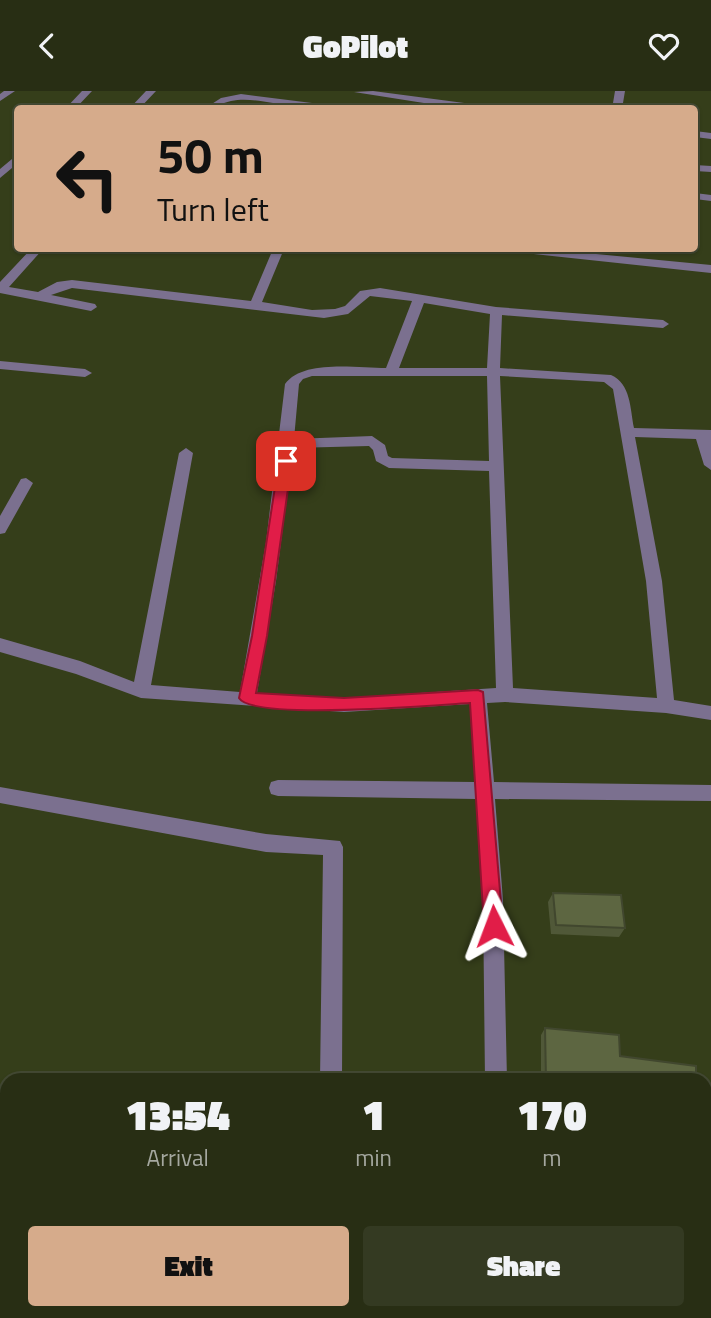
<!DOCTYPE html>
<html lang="en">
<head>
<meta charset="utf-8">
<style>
	body { margin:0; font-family:"Titillium Web",sans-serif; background:#343a22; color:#f1f3f6; height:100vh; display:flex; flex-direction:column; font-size:26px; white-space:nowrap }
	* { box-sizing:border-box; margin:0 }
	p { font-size:23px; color:#a5a8a0 }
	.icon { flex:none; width:38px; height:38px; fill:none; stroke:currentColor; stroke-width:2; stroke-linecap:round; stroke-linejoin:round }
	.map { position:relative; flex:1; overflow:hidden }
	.drawer { position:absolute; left:0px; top:982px; width:712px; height:247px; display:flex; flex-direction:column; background:#282e14; border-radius:21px 21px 0 0; box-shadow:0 2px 5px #0004,0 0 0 2px #444a34 }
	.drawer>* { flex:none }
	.top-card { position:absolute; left:14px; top:14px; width:684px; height:147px; border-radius:7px; box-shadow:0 2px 5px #0004,0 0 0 2px #444a34; background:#d6ab8b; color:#111; overflow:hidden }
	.pin { position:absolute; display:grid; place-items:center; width:60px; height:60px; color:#fff; margin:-30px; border-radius:14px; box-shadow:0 4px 10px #0006 }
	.me { position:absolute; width:77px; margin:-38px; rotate:357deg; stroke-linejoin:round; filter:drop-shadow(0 0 5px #0008) }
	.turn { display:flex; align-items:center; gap:24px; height:147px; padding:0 28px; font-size:32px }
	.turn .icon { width:91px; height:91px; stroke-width:2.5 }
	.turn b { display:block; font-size:49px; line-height:60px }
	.eta { display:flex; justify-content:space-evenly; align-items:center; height:119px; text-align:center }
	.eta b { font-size:42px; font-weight:800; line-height:49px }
	.primary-button { display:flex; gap:14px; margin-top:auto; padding:14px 28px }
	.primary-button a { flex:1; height:80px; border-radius:7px; background:#d6ab8b; color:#111; font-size:28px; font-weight:800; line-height:80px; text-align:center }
	.primary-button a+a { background:#343a22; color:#f1f3f6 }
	header { display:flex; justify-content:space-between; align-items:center; height:91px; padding:0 28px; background:#282e14; font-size:32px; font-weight:800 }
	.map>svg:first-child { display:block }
</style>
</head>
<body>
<header><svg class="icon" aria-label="back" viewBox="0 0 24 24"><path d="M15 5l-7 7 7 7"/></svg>GoPilot<svg class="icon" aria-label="heart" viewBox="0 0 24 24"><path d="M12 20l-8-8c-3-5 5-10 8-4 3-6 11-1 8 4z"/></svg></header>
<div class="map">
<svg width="711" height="1227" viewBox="0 0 711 1227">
	<rect width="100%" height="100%" fill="#353e1a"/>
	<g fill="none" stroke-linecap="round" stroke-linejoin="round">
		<path fill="#7b708f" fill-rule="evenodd" d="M4,0H15L0,10V3Z
			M82,0H92L75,18H65Z
			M146,0H156L139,18H129Z
			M373,0L487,15L491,18H462L354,1Z
			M615,0H625L622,18H612Z
			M241,3L336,15L340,18L282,13L279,18H270L273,12C260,10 245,7 231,10C221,12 215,18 204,18L221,7Z
			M695,40L711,42V48L695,46Z
			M18,63V72L0,87V78Z
			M695,74L711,75V81L695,80Z
			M695,102L711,104V110L695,108Z
			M31,158H43L9,196L38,201L57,191L72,189L251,210L273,158H284L262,211L312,219L335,218L345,215L360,200L380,197L496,216L663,229L669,233L663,237L502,224L500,277L611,284C631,293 630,317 634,337L711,339V379L704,374L696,348L635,346L662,490L674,609L711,615V629L666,622L505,611L487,612L494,691L711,694V710L495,708L503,809L507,989H485L483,809L476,708L278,705L271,703L269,697L271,691L278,689L475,691L470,613L344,621L141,607L76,583L0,561V547L80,570L134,591L179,362L186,357L193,362L151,594L240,601L266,451L285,293C303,268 357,277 386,277L412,210L370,205L348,223L324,227L72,197L51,204L95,213L97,216L91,220L0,202V191ZM424,212L490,223L487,277H399ZM312,285H487L489,370L392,367L388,365L385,354L372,345L294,348L299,293L303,288ZM500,285L604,291L613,298L646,490L657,607L513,597ZM369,355L373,359L376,370L389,377L489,380L496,597L344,607L257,602L276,490L293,357Z
			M509,158H544L711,174V182L515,161Z
			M0,270L85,278L92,282L85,286L0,278Z
			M26,387L33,392L5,442L0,443V425L21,388Z
			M0,696L266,743L340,750L343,756L342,989H320L323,764L266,761L0,712Z
			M0,1158H7V1182H0Z
			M470,1222H496V1227H470Z"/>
	</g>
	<path fill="#505838" d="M553,802L625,837L619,846L551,843L548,811Z
		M545,937L620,965L696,989H541V944Z"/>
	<path fill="#5d6641" stroke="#41472e" stroke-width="2" d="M553,802L621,804L625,837L556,834Z
		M545,937L619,944L620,965L696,975V989H546Z"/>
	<path fill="#e11d48" stroke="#92132f" stroke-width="2" d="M286,366L292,370L267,545L256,602L344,607L478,599L483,601L503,835L500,841L494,844L487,841L484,835L470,612C438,614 252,630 239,607L252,545L279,370Z"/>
</svg>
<div class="pin" style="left:286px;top:370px;background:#d93025"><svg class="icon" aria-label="arrive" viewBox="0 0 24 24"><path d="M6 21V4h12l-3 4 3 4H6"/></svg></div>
<svg class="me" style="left:494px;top:835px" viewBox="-20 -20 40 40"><path d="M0-17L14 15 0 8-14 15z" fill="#e11d48" stroke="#fff" stroke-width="4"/></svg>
<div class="top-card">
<div class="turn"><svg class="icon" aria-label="left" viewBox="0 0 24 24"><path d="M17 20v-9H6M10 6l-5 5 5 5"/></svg><div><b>50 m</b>Turn left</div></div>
</div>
<section class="drawer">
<div class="eta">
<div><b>13:54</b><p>Arrival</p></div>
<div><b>1</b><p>min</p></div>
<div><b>170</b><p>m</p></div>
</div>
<div class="primary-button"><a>Exit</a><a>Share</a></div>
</section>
</div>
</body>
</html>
